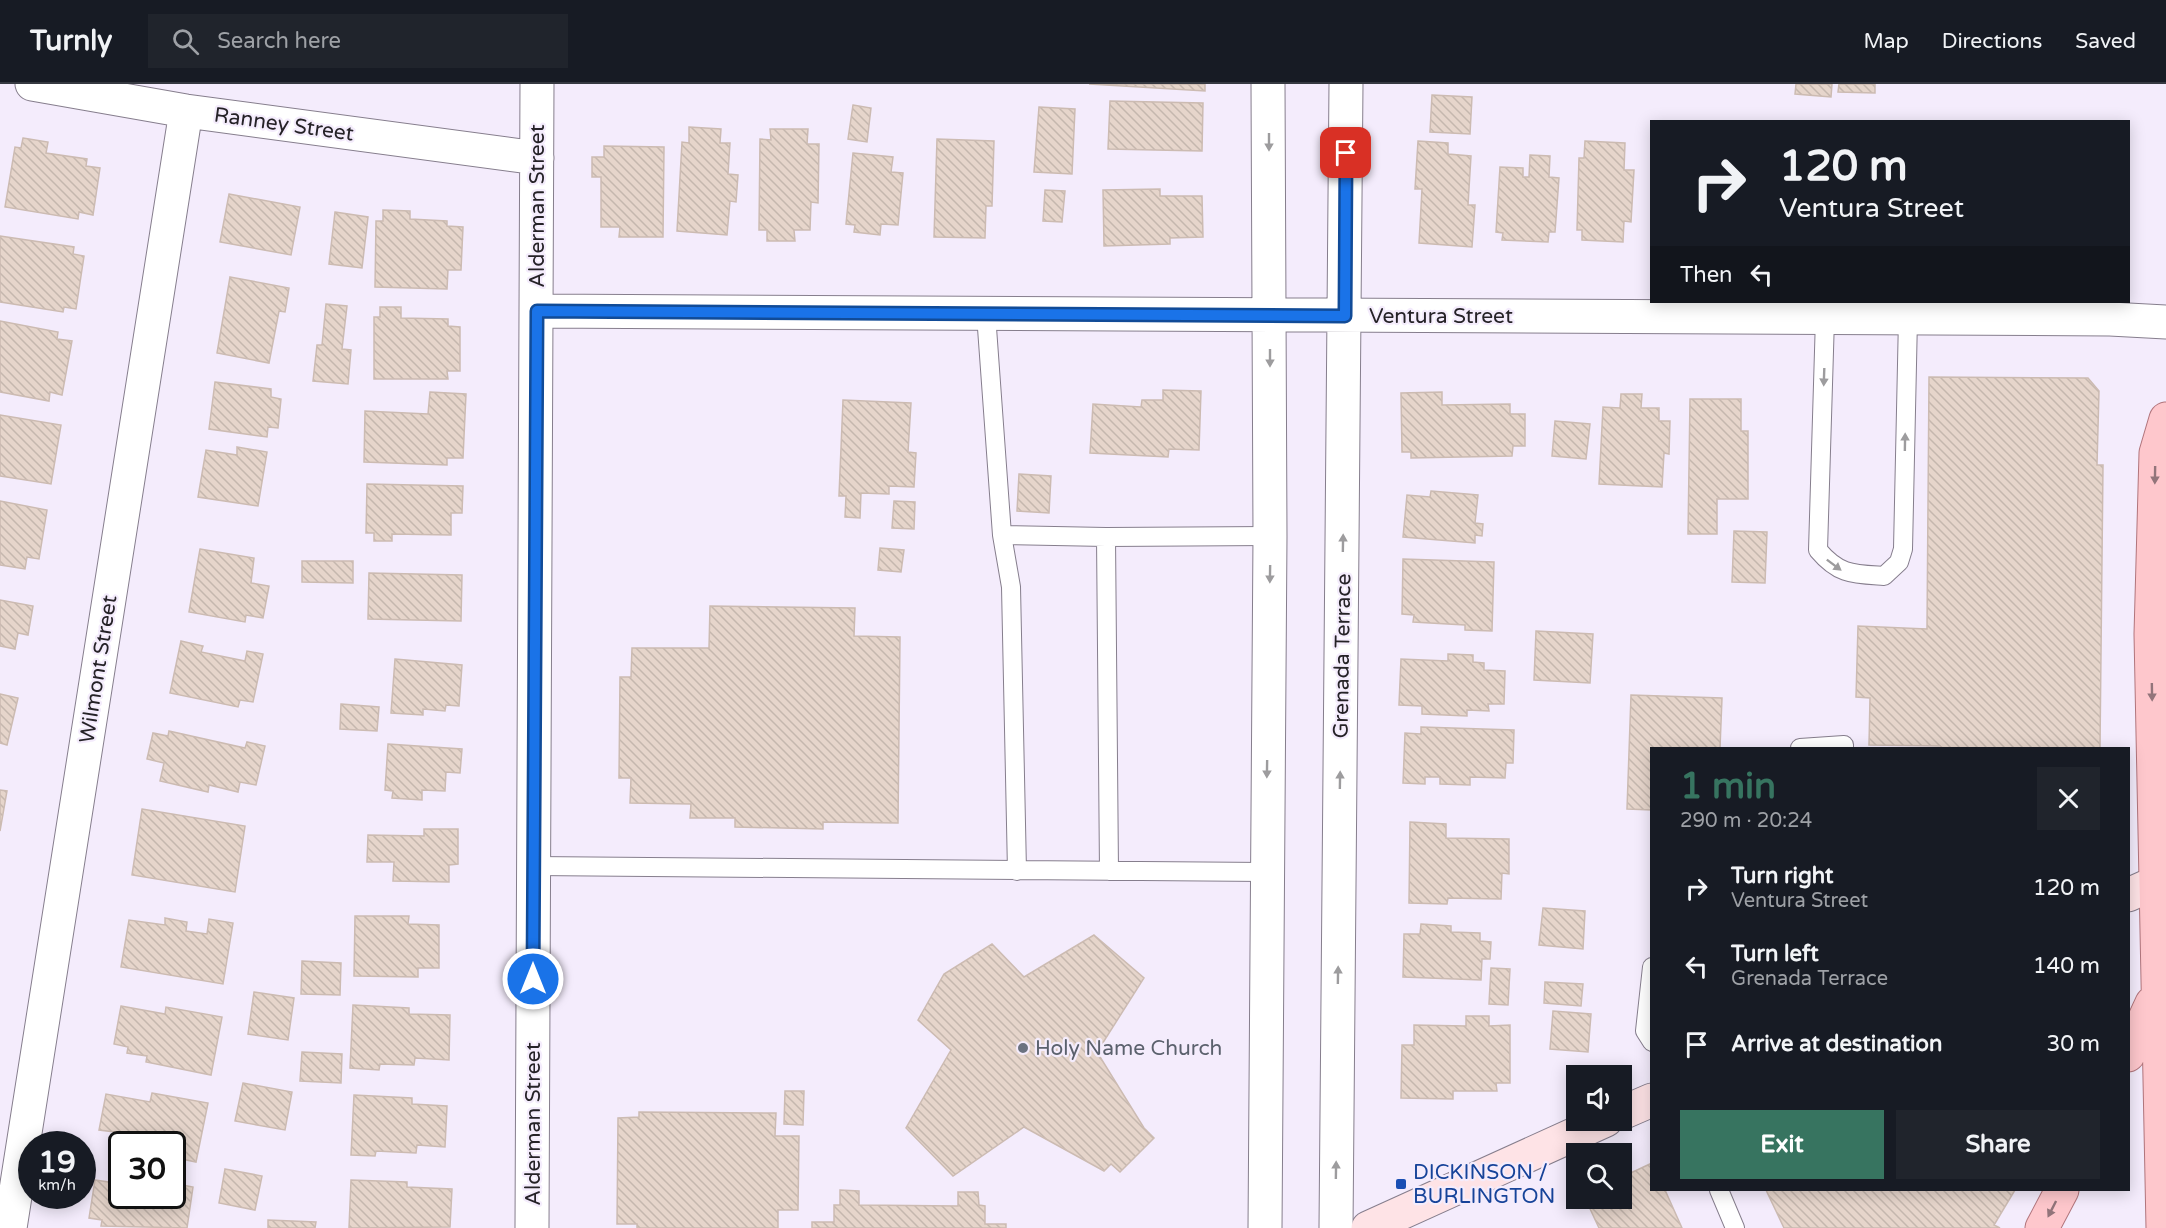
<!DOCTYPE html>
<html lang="en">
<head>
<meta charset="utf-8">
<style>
	body { margin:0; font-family:"Varela Round",sans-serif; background:#20242c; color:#f1f3f6; height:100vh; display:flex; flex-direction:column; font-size:22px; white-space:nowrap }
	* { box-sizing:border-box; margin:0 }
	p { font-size:20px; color:#9ea1a6 }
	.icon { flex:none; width:33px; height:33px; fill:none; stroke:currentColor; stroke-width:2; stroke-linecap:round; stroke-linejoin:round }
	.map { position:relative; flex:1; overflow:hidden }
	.panel { position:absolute; left:1650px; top:663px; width:480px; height:444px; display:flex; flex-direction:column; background:#171b24; border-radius:0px; box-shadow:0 3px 15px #0003 }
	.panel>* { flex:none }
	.banner { position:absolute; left:1650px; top:36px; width:480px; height:183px; border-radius:0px; box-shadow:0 3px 15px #0003; background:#171b24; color:#f1f3f6; overflow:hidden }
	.tools { position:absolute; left:1566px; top:981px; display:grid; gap:12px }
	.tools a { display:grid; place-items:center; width:66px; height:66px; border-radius:0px; background:#171b24; box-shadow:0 3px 15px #0003; font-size:30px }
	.speed { position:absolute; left:18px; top:1047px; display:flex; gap:12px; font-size:30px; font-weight:700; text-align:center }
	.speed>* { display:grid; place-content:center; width:78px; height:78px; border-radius:50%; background:#171b24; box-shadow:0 3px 15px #0003; line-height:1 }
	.speed small { font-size:15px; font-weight:400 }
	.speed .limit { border:3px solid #111; border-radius:9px; background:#fff; color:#111 }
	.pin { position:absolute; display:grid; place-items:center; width:51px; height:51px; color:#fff; margin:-26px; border-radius:12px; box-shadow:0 3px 9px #0006 }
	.me { position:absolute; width:66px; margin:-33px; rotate:0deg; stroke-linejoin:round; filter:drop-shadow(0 0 4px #0008) }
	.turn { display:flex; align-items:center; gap:21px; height:126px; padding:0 30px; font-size:27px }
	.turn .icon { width:78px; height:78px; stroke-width:2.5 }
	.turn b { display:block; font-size:42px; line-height:51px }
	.then { display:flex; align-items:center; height:57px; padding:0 30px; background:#0003; gap:12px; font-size:22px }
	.round { display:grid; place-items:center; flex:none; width:63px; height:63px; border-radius:0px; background:#20242c }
	.headline { display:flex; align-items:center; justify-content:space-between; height:102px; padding:0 30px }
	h1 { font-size:36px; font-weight:700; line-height:45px; color:#377460 }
	.button { display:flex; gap:12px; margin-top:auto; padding:12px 30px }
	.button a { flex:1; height:69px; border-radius:0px; background:#377460; color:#fff; font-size:24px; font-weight:700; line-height:69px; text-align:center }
	.button a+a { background:#20242c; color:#f1f3f6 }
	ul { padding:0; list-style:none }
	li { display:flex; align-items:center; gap:18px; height:78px; padding:0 30px }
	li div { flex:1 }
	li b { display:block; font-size:22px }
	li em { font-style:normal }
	header { display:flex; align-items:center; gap:36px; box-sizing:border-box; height:84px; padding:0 30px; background:#171b24; border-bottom:2px solid #363941 }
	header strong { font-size:28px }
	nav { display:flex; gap:33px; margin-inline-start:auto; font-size:21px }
	.search { width:420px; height:54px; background:#20242c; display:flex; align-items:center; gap:15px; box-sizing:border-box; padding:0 21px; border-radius:0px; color:#9ea1a6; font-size:22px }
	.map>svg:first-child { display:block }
</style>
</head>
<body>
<header>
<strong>Turnly</strong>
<div class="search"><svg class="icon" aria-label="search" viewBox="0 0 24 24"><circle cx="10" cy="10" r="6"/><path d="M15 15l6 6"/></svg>Search here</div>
<nav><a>Map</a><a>Directions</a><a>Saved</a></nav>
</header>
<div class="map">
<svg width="2166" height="1144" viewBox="0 0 2166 1144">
	<defs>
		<pattern id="building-back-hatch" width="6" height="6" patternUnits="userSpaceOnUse" patternTransform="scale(1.5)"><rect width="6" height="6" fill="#e6d5cb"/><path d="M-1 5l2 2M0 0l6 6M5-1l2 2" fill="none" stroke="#c5b7ae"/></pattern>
	</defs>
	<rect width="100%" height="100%" fill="#f4ecfc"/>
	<path fill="url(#building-back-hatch)" stroke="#ccbbb2" stroke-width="1.5" d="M1089,0H1205V7Z
		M1796,0H1832L1831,13L1795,10Z
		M1839,0H1875V9L1838,8Z
		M1432,11L1472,13L1470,50L1430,48Z
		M1110,17L1203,19L1202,67L1108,65Z
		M853,21L871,24L867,58L848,55Z
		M1039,23L1075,25L1072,90L1034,88Z
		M689,43L721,45L720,59H730L728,90L738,91L736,118L730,117L727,151L677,147L682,58L689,59Z
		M770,45H808L807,60H819L818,119L811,118L810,146H794L795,157H767V146H759L760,55L771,56Z
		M23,54L48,58L46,69L87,75L86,82L100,84L93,131L79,128L78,135L5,123L15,63L21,64Z
		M937,55L994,57L992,122H986L985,154L934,153Z
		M1418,57L1448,59V70L1471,72L1468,121H1475L1472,163L1419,159L1422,105H1415Z
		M1585,57L1625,59L1624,86H1634L1631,138L1624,137L1623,158L1582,156V146H1577L1579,74H1584Z
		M604,62L664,63L663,153H619L620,143H601V93H592V73H604Z
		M853,69L893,73L891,88L903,89L898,141L881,140L880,151L854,148L855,141L846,140Z
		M1530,71L1550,72L1549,93L1559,94L1555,148H1549L1548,158L1502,156L1503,149L1496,148L1500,83L1523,84V93H1529Z
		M1160,105V112H1202L1203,153L1170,154V160L1104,162L1103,106Z
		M1045,106L1065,107L1062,138L1043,137Z
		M229,110L300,123L291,171L220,158Z
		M383,126L410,127V135L447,137V142L463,143L461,186H448L447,205L375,203L376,137H383Z
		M335,128L368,133L362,184L329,180Z
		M0,152L74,163L73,170L84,172L76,225L64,223L63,228L0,218Z
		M230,193L289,204L285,228L279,227L269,279L217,269Z
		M326,220L347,222L342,265L351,266L348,300L313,297L317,261H322Z
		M380,223H401V234L448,235V242L460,243V287H447L448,295H374V233H380Z
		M0,237L58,248L57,255L72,257L62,311L50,308L49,317L0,308Z
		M1929,293L2088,294L2099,307L2097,381H2103L2100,664H1943L1940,662L1869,661L1870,614L1856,613L1858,542L1927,545Z
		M215,298L271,305V313L281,315L278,344L268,343L267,353L209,345Z
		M1163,306L1201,307L1199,366L1169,365L1168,373L1090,369L1093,320L1141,323L1142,316H1163Z
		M430,308L466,310L463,374H447V381L364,378L365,327L428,330Z
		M1442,308V321L1510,320V330H1525V362H1513L1512,372L1411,374V368H1402L1401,309Z
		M1621,310H1642L1641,324H1659V337H1670L1669,370L1664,369L1662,403L1599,400L1603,323L1620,324Z
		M1690,315H1741V347H1748V415H1717V450H1688Z
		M843,316L911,319L908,368L916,369L914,403L889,402V410L861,409L860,434L845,433L846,412H839Z
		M0,331L61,341L51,400L0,392Z
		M1555,337L1590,340L1586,375L1552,372Z
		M237,363L267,368L258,422L198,413L206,366L237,371Z
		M1019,390L1051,392L1049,429L1017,427Z
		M367,400L463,402L462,429H451V451L392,450V457H374V449H366Z
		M1431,407L1478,411L1475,439L1483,440L1482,452L1475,451V459L1403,453L1407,411L1430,413Z
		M0,417L47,426L39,475L27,473L25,485L0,481Z
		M894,417L915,418L914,445L892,444Z
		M1734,447L1767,448L1765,499L1732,498Z
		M880,464L904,466L901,488L878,486Z
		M200,465L254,474L251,499L269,502L263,534L246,531L245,538L189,528Z
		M1403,475L1494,478L1492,547L1465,546V541L1413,538L1414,531L1402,530Z
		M302,477H353V499L302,498Z
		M369,489L462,491L461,537L368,535Z
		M0,516L33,522L28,551L18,549L15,565L0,562Z
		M710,522L855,524L854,552L900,553L898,739L823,738V745L735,743V734H690L691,720L630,719L631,694H619L620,593H631L632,564H709Z
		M1536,547L1593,550L1590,599L1534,596Z
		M181,557L203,562L201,568L245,577L247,567L263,570L253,618L240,616L238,623L170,609Z
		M1448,570L1473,571V578L1484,579V586L1505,587L1504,620H1488L1489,627L1467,626V632L1422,630V622L1399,621L1401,575L1448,577Z
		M395,575L462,581L459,622L446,621L445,627L423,625V631L391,629Z
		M0,610L18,614L7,661L0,659Z
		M1631,611L1722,614L1720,664H1652V726L1627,725Z
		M341,620L379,623L377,647L340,645Z
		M1421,643L1514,646L1513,679H1506L1505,694L1470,693V701L1440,700V693H1425V700L1403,699L1405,649L1421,650Z
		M169,647L245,664L247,658L265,662L256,701L240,698L238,708L209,701L208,708L160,697L164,679L147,675L153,649L168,652Z
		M388,660L462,665L460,689L446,688L445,707L422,706V716L392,714L393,707L385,706Z
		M0,706L7,707L0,747Z
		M142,725L245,742L235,808L132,791Z
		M1410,738L1446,740V754L1509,755V790L1502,789L1501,815L1448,814L1447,820L1409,819Z
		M424,745H458V780L449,781V798L393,797L394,778H367L368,751L424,752Z
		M1543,824L1585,827L1583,865L1539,861Z
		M355,832H409L408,840L439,841V884H418V893L354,892Z
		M165,834L187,838L186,847L207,850L209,835L233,839L223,900L121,883L129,836L165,841Z
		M1421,840L1451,842V848L1480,849V857L1491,858L1490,875H1482L1481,896L1403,893L1404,850H1420Z
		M1094,851L1144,894L1097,968L1144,1044L1154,1054L1120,1088L1111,1080L1104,1087L1024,1043L953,1092L906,1044L951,966L918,936L944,890L992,860L1024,893Z
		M302,877L341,879L340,911L301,910Z
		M1491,884L1510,885L1508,921L1489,920Z
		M1545,898L1583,900L1581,922L1544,919Z
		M254,908L294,914L288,956L248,950Z
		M353,921L409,924V930L450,931L449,976L415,974L414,981L380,980L379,986L350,984Z
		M121,922L165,930L166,923L222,933L211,991L146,978L147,972L127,969L128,963L114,960Z
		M1553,927L1591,930L1588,968L1550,965Z
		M1466,932H1489V942L1510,941V999H1496L1497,1007H1453V1015L1401,1014L1402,961H1414V941L1466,942Z
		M302,968L342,970L341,999L300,997Z
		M243,999L292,1008L285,1046L235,1037Z
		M785,1007H804L803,1041L784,1040Z
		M152,1009L208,1019L196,1078L172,1073V1060H137L114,1055L115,1048L99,1046L106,1010L150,1018Z
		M354,1011L412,1014V1020L447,1022L445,1063L417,1061L416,1069L376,1067L375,1072L351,1071Z
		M639,1028L776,1029L775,1052H799L798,1126H778V1144H637V1140H617L618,1034L639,1033Z
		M1652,1079V1106H1665L1682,1144H1599L1585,1114H1622V1093Z
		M225,1085L262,1092L255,1126L219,1119Z
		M95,1096L122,1100V1112H172V1099L193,1103L187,1144L101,1142L102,1136L89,1134Z
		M351,1096L407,1098V1103L452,1105L450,1143L349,1144Z
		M840,1106L859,1107V1121L958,1122V1108H978L979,1121L985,1122V1140H1006V1144H812V1138H834V1121H840Z
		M1766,1106H2015L1994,1141L2000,1144H1784Z
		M268,1136L316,1138L315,1144H268Z"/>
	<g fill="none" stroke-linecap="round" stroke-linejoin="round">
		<g stroke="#867e8d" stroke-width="20">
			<path id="service" d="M986,230L1002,451L1106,453L1109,787
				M1825,234L1818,466C1839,491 1853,490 1884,492L1899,478L1903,465L1908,234
				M1002,451L1011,503L1017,787
				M1106,453L1270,452
				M1800,664L1844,661V664
				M534,782L1266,788
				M1652,883L1645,947L1652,958
				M1719,1106L1735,1144"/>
		</g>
		<g stroke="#867e8d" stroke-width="35">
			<path id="minor" d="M32,0L186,27L537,74
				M537,227L2110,235L2166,238
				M10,1144L186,27
				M532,1144L537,0
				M1265,1144L1270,452L1268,0
				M1336,1144L1346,0"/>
		</g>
		<g stroke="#867e8d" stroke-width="35">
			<path id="secondary" d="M2128,811L2166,794
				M1622,1029L1652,1016
				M1368,1144L1606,1036"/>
		</g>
		<g stroke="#b1757c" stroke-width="35">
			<path id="primary" d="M2128,971L2152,919
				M2042,1144L2062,1106
				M2163,1144L2151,550L2156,369L2166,335"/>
		</g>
		<use href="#service" stroke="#fff" stroke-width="18"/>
		<use href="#minor" stroke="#fff" stroke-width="33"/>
		<use href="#secondary" stroke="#fee3e6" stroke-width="33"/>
		<use href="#primary" stroke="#fec7cc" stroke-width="33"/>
	</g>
	<defs><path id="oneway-solid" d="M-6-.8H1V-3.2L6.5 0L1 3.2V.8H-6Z" transform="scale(1.5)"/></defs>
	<g fill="#9d9c9e">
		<use href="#oneway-solid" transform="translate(1269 58) rotate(90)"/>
		<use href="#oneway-solid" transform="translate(1270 274) rotate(90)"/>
		<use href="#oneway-solid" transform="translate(1824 293) rotate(92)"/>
		<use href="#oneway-solid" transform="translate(1905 358) rotate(-89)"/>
		<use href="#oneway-solid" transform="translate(1343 459) rotate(-89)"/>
		<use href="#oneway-solid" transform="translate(1834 481) rotate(37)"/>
		<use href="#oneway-solid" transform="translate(1270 490) rotate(91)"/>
		<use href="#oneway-solid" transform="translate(1267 685) rotate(91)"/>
		<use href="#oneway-solid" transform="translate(1340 696) rotate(-89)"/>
		<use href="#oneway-solid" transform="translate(1338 891) rotate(-89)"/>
		<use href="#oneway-solid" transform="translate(1336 1086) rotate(-89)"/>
	</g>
	<g fill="#92747a">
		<use href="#oneway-solid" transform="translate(2155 391) rotate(91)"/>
		<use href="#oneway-solid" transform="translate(2152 608) rotate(89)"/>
		<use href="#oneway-solid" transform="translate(2052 1125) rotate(117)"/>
	</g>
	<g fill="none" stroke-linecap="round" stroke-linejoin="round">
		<g stroke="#114b97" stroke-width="15">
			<path id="route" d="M533,895L537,227L1345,232L1346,69"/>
		</g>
		<use href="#route" stroke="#1a73e8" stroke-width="10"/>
	</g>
	<circle fill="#6b7280" stroke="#f4ecfc" stroke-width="2" cx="1023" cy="964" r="6"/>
	<rect fill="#1a4fb4" stroke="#f4ecfc" stroke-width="2" x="1395" y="1094" width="12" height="12" rx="3"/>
	<g text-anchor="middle" stroke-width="4.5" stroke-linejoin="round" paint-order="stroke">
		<g font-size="21" fill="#252227" stroke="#f4ecfc">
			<text transform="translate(284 40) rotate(8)" y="7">Ranney Street</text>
			<text transform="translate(537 122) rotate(-90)" y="7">Alderman Street</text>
			<text x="1441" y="239">Ventura Street</text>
			<text transform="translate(1342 572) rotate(-89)" y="7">Grenada Terrace</text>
			<text transform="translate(98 585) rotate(-81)" y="7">Wilmont Street</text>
			<text transform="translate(533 1040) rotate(-90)" y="7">Alderman Street</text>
		</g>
		<g font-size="21" fill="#5b616d" stroke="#f4ecfc" text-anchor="start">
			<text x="1035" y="971">Holy Name Church</text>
		</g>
		<g font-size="21" fill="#164399" stroke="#f4ecfc" text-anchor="start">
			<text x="1413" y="1095">DICKINSON /<tspan x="1413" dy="24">BURLINGTON</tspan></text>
		</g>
	</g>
</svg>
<div class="tools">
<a><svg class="icon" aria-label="sound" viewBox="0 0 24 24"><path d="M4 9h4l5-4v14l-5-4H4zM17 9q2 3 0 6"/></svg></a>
<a><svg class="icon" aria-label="search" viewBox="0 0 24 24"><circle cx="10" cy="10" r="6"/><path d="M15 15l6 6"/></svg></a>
</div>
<div class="speed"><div>19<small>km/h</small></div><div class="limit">30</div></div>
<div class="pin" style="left:1346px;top:69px;background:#d93025"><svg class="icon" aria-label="arrive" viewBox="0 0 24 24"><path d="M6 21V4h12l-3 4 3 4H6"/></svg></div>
<svg class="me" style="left:533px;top:895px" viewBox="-20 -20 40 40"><circle r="17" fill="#1a73e8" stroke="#fff" stroke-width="3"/><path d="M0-11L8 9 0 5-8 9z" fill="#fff"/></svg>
<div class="banner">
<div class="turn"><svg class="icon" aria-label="right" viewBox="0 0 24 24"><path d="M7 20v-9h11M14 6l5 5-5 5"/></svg><div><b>120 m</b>Ventura Street</div></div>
<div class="then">Then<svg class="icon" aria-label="left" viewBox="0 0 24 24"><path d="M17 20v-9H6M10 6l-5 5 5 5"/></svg></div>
</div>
<section class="panel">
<div class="headline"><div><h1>1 min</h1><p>290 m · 20:24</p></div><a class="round"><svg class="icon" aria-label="close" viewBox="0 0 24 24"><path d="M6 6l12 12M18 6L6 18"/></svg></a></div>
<ul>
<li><svg class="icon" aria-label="right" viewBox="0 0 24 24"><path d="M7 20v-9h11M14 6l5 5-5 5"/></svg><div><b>Turn right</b><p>Ventura Street</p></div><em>120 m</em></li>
<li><svg class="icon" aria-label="left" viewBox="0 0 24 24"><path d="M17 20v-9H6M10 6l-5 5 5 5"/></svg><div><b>Turn left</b><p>Grenada Terrace</p></div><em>140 m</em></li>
<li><svg class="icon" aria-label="arrive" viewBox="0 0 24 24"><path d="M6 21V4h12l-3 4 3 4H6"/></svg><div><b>Arrive at destination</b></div><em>30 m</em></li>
</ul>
<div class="button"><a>Exit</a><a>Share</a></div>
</section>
</div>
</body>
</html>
